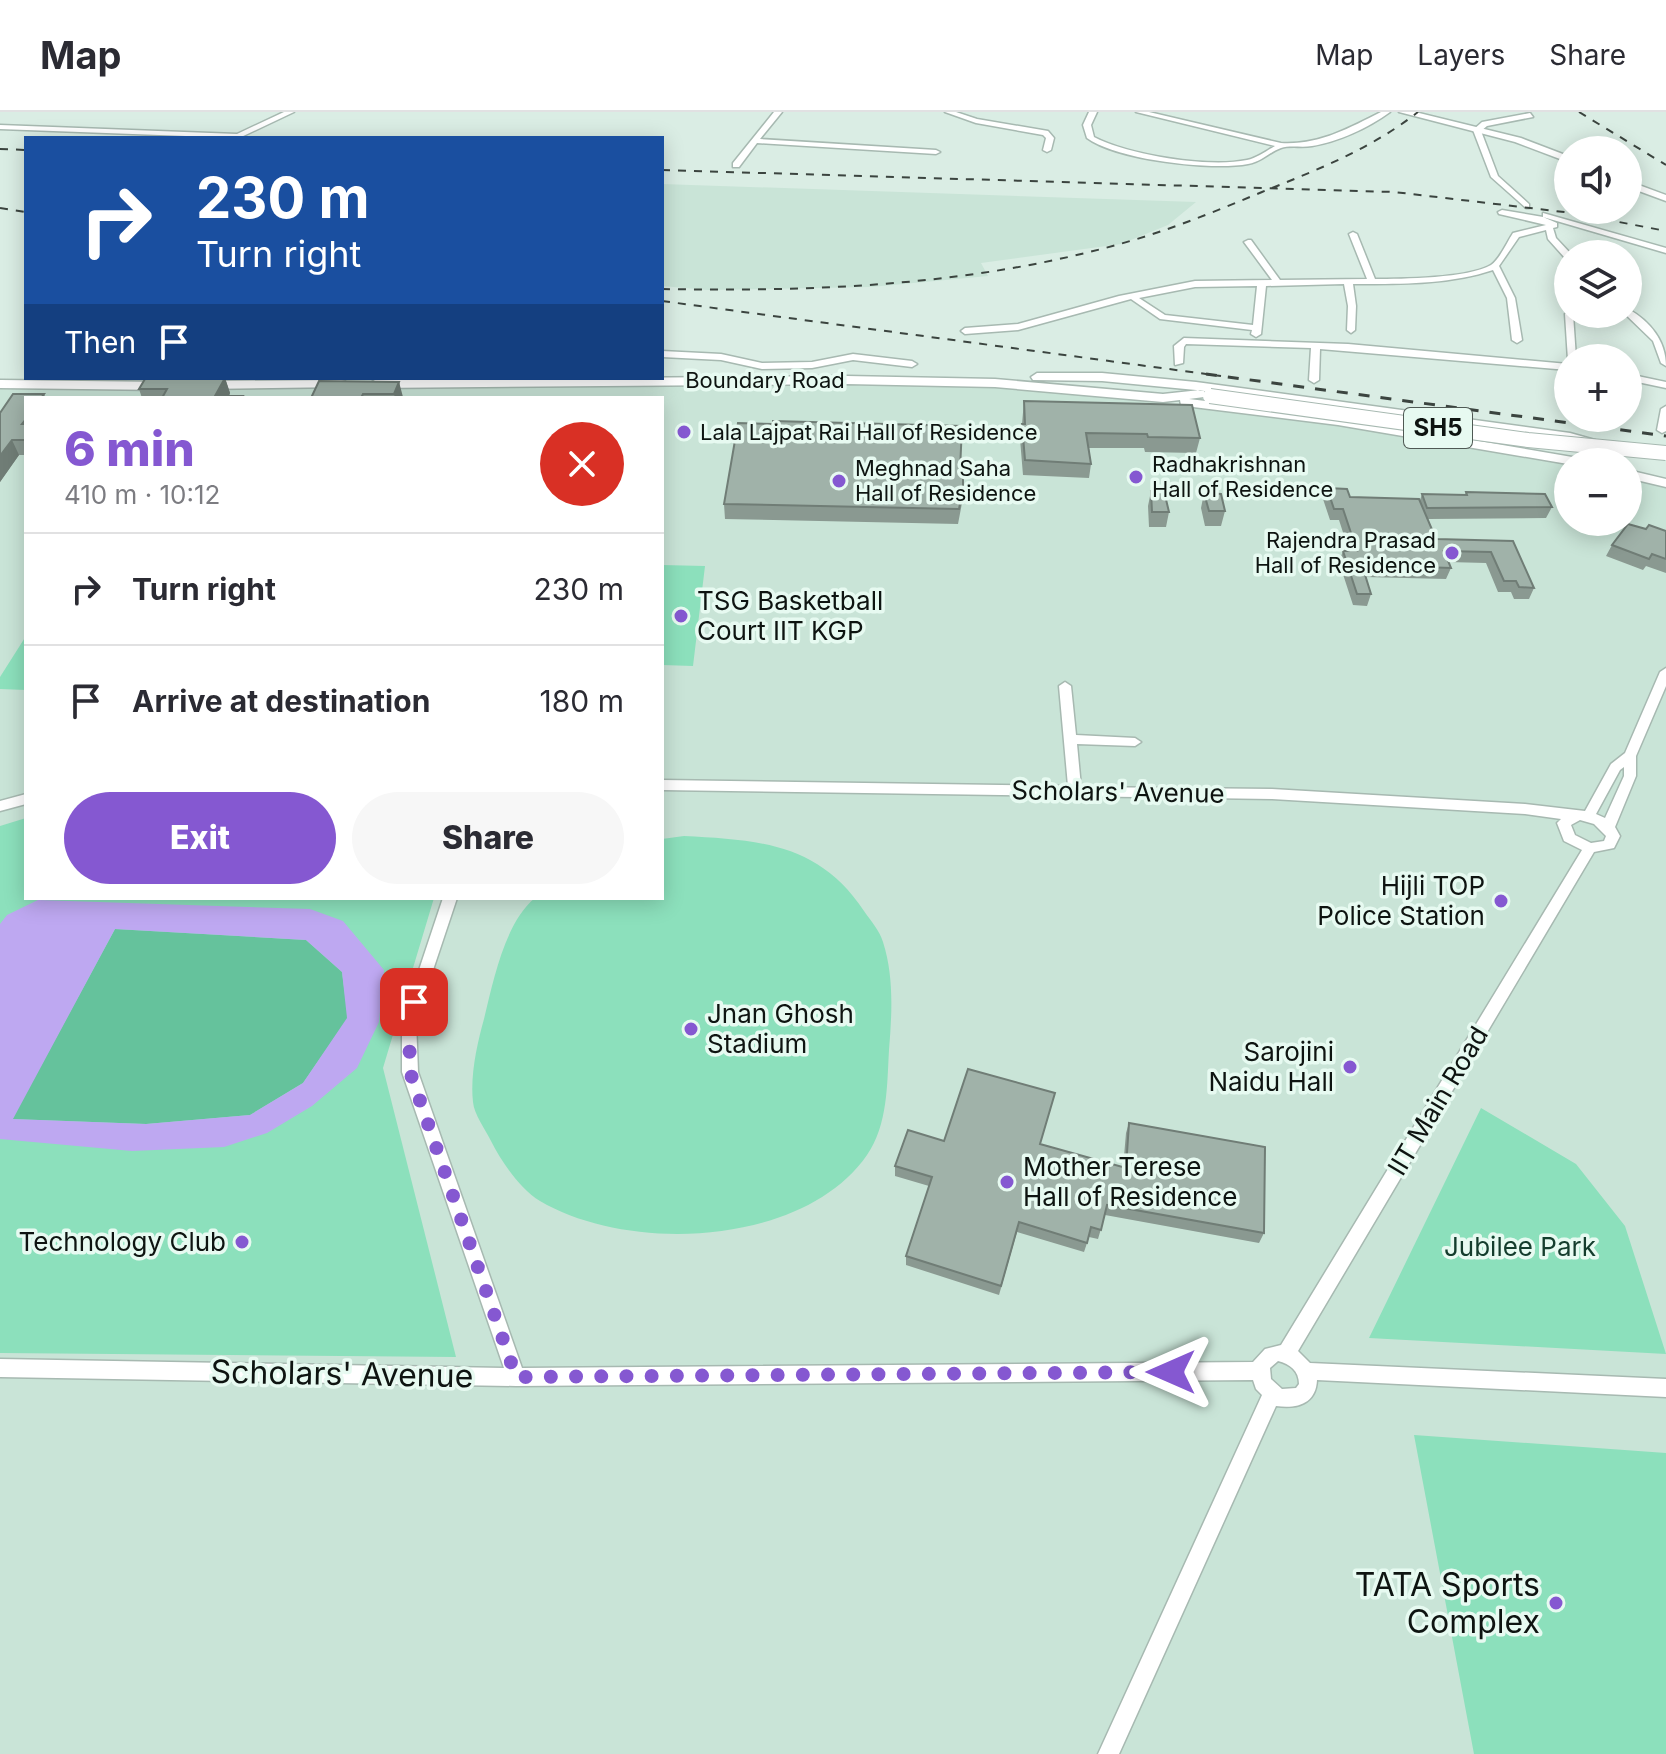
<!DOCTYPE html>
<html lang="en">
<head>
<meta charset="utf-8">
<style>
	body { margin:0; font-family:Inter,sans-serif; background:#f7f7f7; color:#2b2b33; height:100vh; display:flex; flex-direction:column; font-size:30px; white-space:nowrap }
	* { box-sizing:border-box; margin:0 }
	p { font-size:26px; color:#7c7c81 }
	.icon { flex:none; width:44px; height:44px; fill:none; stroke:currentColor; stroke-width:2; stroke-linecap:round; stroke-linejoin:round }
	.map { position:relative; flex:1; overflow:hidden }
	.details { position:absolute; left:24px; top:284px; width:640px; height:504px; display:flex; flex-direction:column; background:#fff; border-radius:0px; box-shadow:0 4px 20px #0003 }
	.details>* { flex:none }
	.guide { position:absolute; left:24px; top:24px; width:640px; height:244px; border-radius:0px; box-shadow:0 4px 20px #0003; background:#1a4fa0; color:#fff; overflow:hidden }
	.controls { position:absolute; left:1554px; top:24px; display:grid; gap:16px }
	.controls a { display:grid; place-items:center; width:88px; height:88px; border-radius:50%; background:#fff; box-shadow:0 4px 20px #0003; font-size:40px }
	.pin { position:absolute; display:grid; place-items:center; width:68px; height:68px; color:#fff; margin:-34px; border-radius:16px; box-shadow:0 4px 12px #0006 }
	.me { position:absolute; width:88px; margin:-44px; rotate:270deg; stroke-linejoin:round; filter:drop-shadow(0 0 6px #0008) }
	.turn { display:flex; align-items:center; gap:28px; height:168px; padding:0 40px; font-size:36px }
	.turn .icon { width:104px; height:104px; stroke-width:2.5 }
	.turn b { display:block; font-size:56px; line-height:68px }
	.then { display:flex; align-items:center; height:76px; padding:0 40px; background:#0003; gap:16px; font-size:30px }
	.round { display:grid; place-items:center; flex:none; width:84px; height:84px; border-radius:42px; background:#f7f7f7 }
	.summary { display:flex; align-items:center; justify-content:space-between; height:136px; padding:0 40px }
	h1 { font-size:48px; font-weight:800; line-height:60px; color:#8558d1 }
	.primary-button { display:flex; gap:16px; margin-top:auto; padding:16px 40px }
	.primary-button a { flex:1; height:92px; border-radius:48px; background:#8558d1; color:#fff; font-size:32px; font-weight:800; line-height:92px; text-align:center }
	.primary-button a+a { background:#f7f7f7; color:#2b2b33 }
	ul { padding:0; list-style:none }
	li { display:flex; align-items:center; gap:24px; height:112px; padding:0 40px; border-top:2px solid #e1e1e2 }
	li div { flex:1 }
	li b { display:block; font-size:30px }
	li em { font-style:normal }
	header { display:flex; align-items:center; gap:48px; box-sizing:border-box; height:112px; padding:0 40px; background:#fff; border-bottom:2px solid #e1e1e2 }
	header strong { font-size:38px }
	nav { display:flex; gap:44px; margin-inline-start:auto; font-size:28px }
	.map>svg:first-child { display:block }
</style>
</head>
<body>
<header>
<strong>Map</strong>
<nav><a>Map</a><a>Layers</a><a>Share</a></nav>
</header>
<div class="map">
<svg width="1666" height="1642" viewBox="0 0 1666 1642">
	<rect width="100%" height="100%" fill="#daede4"/>
	<path fill="#c9e4d7" fill-rule="evenodd" d="M662,72L1196,90L1168,113L1121,132L981,151L988,164L871,175L708,178L662,174Z
		M748,272L1007,275L1273,302L1535,345L1568,352V410H1628V366L1666,375V1642H0V275ZM26,286H662V786H26Z"/>
	<path fill="#8ce0bc" d="M662,453L705,454L693,554L662,553Z
		M26,524V578L0,577V565Z
		M26,706V786H434L383,956L456,1245L0,1241V714Z
		M684,724C759,728 819,731 864,799C870,808 880,819 883,830C894,864 892,902 889,938C887,972 888,1013 867,1043C804,1134 630,1142 540,1089C520,1077 501,1049 491,1029C485,1017 474,1002 473,990C470,964 477,932 484,907C493,870 505,810 535,786H662V727Z
		M1481,996L1576,1052L1625,1114L1666,1242L1369,1226Z
		M1414,1323L1666,1341V1642H1474Z"/>
	<path fill="#65c29c" d="M115,817L306,828L342,860L348,906L303,971L250,1003L146,1012L12,1007Z"/>
	<path fill="#bea8f1" fill-rule="evenodd" d="M38,788L310,797L343,809L384,858L379,910L357,956L312,994L267,1021L224,1035L132,1039L0,1027V812L7,803ZM115,817L306,828L342,860L347,906L303,971L250,1003L146,1012L13,1007Z"/>
	<g fill="none" stroke-linecap="round" stroke-linejoin="round">
		<g stroke="#a7b9b1" stroke-width="3">
			<path id="minor" d="M284,0H294L239,26L0,17V13L237,22Z
				M774,0H782L760,27L936,38L940,40L936,42L757,31L739,55H733V51Z
				M945,0H956L977,7L1048,19L1054,26L1051,38L1047,40L1043,38L1046,26L1043,23L976,11Z
				M1089,0H1097L1091,13L1094,25C1129,43 1208,56 1247,48C1257,46 1266,39 1275,34L1136,0H1149L1281,31C1319,33 1347,17 1381,0H1390C1368,16 1338,30 1312,34C1302,36 1290,33 1281,36C1269,40 1262,50 1248,52C1212,59 1117,48 1087,26L1083,13Z
				M1530,1L1533,5L1487,14L1481,19L1498,64L1529,92V96H1526L1491,65L1473,18L1482,10Z
				M1502,98L1543,105L1557,111V115L1553,116L1556,126L1571,142H1568V147L1565,146L1548,127L1546,118L1519,125L1499,154L1515,186L1522,228L1517,231L1512,228L1507,186L1493,158C1448,173 1399,172 1353,172L1356,194L1355,218L1351,221L1347,218L1348,194L1344,172L1266,174L1261,222L1256,225L1251,222L1252,218L1160,207L1131,187L1018,218L965,222L961,219L965,216L1018,212L1119,184L1195,169L1272,168L1244,130L1248,128H1251L1280,168L1367,167L1349,122L1353,120L1357,122L1375,167C1402,167 1469,166 1491,153C1500,147 1507,130 1513,121L1546,113L1499,102L1498,100ZM1257,174L1253,213L1165,203L1139,186L1195,175Z
				M1543,101L1666,136V141L1543,105Z
				M1628,197C1650,209 1666,229 1666,254L1661,251L1653,229L1625,202H1628Z
				M1568,200V202H1573L1576,246H1568V248L1565,202Z
				M1184,226L1348,232L1568,252V258L1320,237L1319,268L1314,271L1309,268L1311,236L1186,232L1184,235L1183,251L1175,253L1174,234Z
				M662,239L721,242L762,251L812,250L853,242L912,249L917,252L912,255L853,248L812,256L762,257L721,248L662,245Z
				M1628,262L1666,270V276L1628,268Z
				M1666,294V319L1662,321L1657,318L1661,297Z
				M1666,556V574L1636,644V664L1615,715L1620,724L1614,736L1594,740L1298,1239L1310,1251L1666,1267V1285L1317,1268C1316,1292 1297,1297 1276,1294L1119,1642H1098L1262,1283L1256,1277L1253,1268L516,1274L0,1265V1247L504,1256L402,960V909L443,786H457L416,909L418,960L522,1256L1253,1250L1265,1237L1281,1233L1582,738L1564,729L1557,711L1561,707L1525,702L1272,687L662,678V668L1068,674L1059,574L1065,570L1071,574L1076,623L1135,626L1141,630L1135,634L1077,632L1081,675L1272,677L1525,692L1585,699L1611,652L1625,641L1660,560ZM1624,655V664L1605,706L1596,702L1620,658ZM1580,708L1594,712L1606,724L1604,729L1591,731L1575,723L1571,713ZM1278,1249C1290,1252 1299,1259 1299,1272L1296,1276L1282,1277L1271,1267L1270,1256Z
				M26,682V692L0,699V689Z"/>
		</g>
		<g stroke="#a7b9b1" stroke-width="3">
			<path id="major" d="M1399,0H1415L1521,26L1568,44V50L1515,30Z
				M1628,69L1666,83V89L1628,75Z
				M1037,261H1102L1196,270L1570,321L1595,328L1627,350C1605,350 1590,335 1569,329L1196,278L1102,269L1033,268L1031,265Z
				M847,264L995,267L1163,282L1200,278L1204,279V285L1189,287L1338,305L1578,346L1584,350L1568,352L1338,313L1185,294L1181,293L1180,288L1163,290L995,275L847,272L375,276L369,272L375,268Z
				M0,268L165,270L171,274L165,278L0,276Z
				M341,268L345,269V275L203,277L197,273L203,269Z
				M1628,358L1666,367V375L1628,366Z"/>
		</g>
		<use href="#minor" fill="#fff" fill-rule="evenodd"/>
		<use href="#major" fill="#fff" fill-rule="evenodd"/>
		<path stroke="#3b443f" stroke-width="2" stroke-dasharray="8 8" stroke-linecap="butt" d="M1579,0L1666,53
			M0,37L26,38
			M662,58L1394,80L1572,101L1666,119
			M0,96L26,100
			M662,177C821,180 984,173 1137,127C1180,114 1221,97 1262,80C1317,58 1371,37 1418,0
			M662,189L1221,264"/>
		<path stroke="#3b443f" stroke-width="3" stroke-dasharray="11 11" stroke-linecap="butt" d="M1206,262L1666,324"/>
		<g stroke="#a7b9b1" stroke-width="16" stroke-linecap="butt">
			<path id="major-bridge" d="M1210,284L1528,328L1666,341"/>
		</g>
		<use href="#major-bridge" stroke="#fff" stroke-width="14"/>
	</g>
	<path fill="#8a9991" d="M225,266L230,281L229,284L243,286H142L139,277Z
		M399,270L402,286H311Z
		M13,282H44L46,286H26V343H19L0,370V301Z
		M1024,289L1200,326L1196,341L1145,340L1144,336H1089L1091,352L1089,366L1023,363L1020,327L1022,312Z
		M960,358L962,391L958,412L725,407L724,392Z
		M1327,376L1350,385L1420,388L1422,382L1465,383L1466,380L1552,395L1546,406L1428,407L1436,427L1513,429L1534,476L1529,487H1514L1511,480H1498L1486,451L1448,450L1451,456L1446,467L1365,465L1371,482L1367,494L1353,493L1339,450L1343,439H1349L1339,408H1330L1323,387Z
		M1151,379L1169,400L1166,415H1149L1148,394Z
		M1204,381L1225,399L1221,414H1205L1201,396Z
		M1646,417L1666,419V461L1646,454L1643,458L1606,444L1612,433Z
		M1129,1011L1264,1121L1259,1131L1105,1103L1098,1127L1089,1125L1084,1140L1017,1120L999,1183L906,1153V1144L929,1074L895,1064V1054L944,1029L1123,1056L1126,1021Z"/>
	<path fill="#707d76" d="M225,266L230,281L228,286L215,284Z
		M399,270L403,285L402,286H395L394,282Z
		M12,328L19,343L0,370V344Z"/>
	<path fill="#a0b2a9" stroke="#707d76" stroke-width="2" d="M225,266L215,284H243L242,286H162L167,277H139L145,267Z
		M319,269L399,270L394,282H363L361,286H311Z
		M13,282H44L41,286H26V307L22,312H26V328H12L0,344V301Z
		M1024,289L1192,293L1200,326L1148,325L1147,322L1086,321L1091,352L1025,348L1022,312H1025Z
		M773,309L962,314L960,358H963V376L959,397L724,392L738,311L773,312Z
		M1327,376L1347,377L1350,385L1419,387L1436,427L1513,429L1534,476L1519,475L1516,469H1504L1491,440L1444,439L1451,456L1362,453L1371,482H1357L1343,439H1357L1343,397H1334Z
		M1151,379H1164L1169,400H1152Z
		M1466,380L1545,382L1552,395L1427,396L1422,382L1467,383Z
		M1204,381L1221,382L1225,399H1209Z
		M1628,412L1646,417L1649,413L1666,419V447L1652,442L1649,447L1612,433Z
		M968,957L1055,981L1040,1032L1126,1056L1129,1011L1265,1035L1264,1121L1107,1093L1101,1118L1091,1115L1087,1131L1019,1110L1001,1174L906,1144L932,1065L895,1054L908,1018L944,1029Z"/>
	<g fill="none" stroke-linecap="round" stroke-linejoin="round">
		<path stroke="#8558d1" stroke-width="14" stroke-dasharray="0 25.2" d="M414,890L409,909L410,960L516,1265L1171,1260"/>
	</g>
	<g fill="#8558d1" stroke="#e7faf1" stroke-width="3">
		<circle cx="684" cy="320" r="8"/>
		<circle cx="1136" cy="365" r="8"/>
		<circle cx="839" cy="369" r="8"/>
		<circle cx="1452" cy="441" r="8"/>
		<circle cx="681" cy="504" r="8"/>
		<circle cx="1501" cy="789" r="8"/>
		<circle cx="691" cy="917" r="8"/>
		<circle cx="1350" cy="955" r="8"/>
		<circle cx="1007" cy="1070" r="8"/>
		<circle cx="242" cy="1130" r="8"/>
		<circle cx="1556" cy="1491" r="8"/>
	</g>
	<g text-anchor="middle" stroke-width="7" stroke-linejoin="round" paint-order="stroke">
		<g font-size="22" fill="#0e1411" stroke="#e7faf1">
			<text x="765" y="276">Boundary Road</text>
		</g>
		<g font-size="22" fill="#0e1411" stroke="#e7faf1" text-anchor="start">
			<text x="700" y="328">Lala Lajpat Rai Hall of Residence</text>
			<text x="1152" y="360">Radhakrishnan<tspan x="1152" dy="25">Hall of Residence</tspan></text>
			<text x="855" y="364">Meghnad Saha<tspan x="855" dy="25">Hall of Residence</tspan></text>
			<text x="1436" y="436" text-anchor="end">Rajendra Prasad<tspan x="1436" dy="25">Hall of Residence</tspan></text>
		</g>
		<rect fill="#e7faf1" stroke="#4f5954" stroke-width="2" x="1404" y="296" width="68" height="40" rx="6"/>
		<g font-size="24" font-weight="bold" fill="#0e1411">
			<text x="1438" y="324">SH5</text>
		</g>
		<g font-size="26" fill="#0e1411" stroke="#e7faf1" text-anchor="start">
			<text x="697" y="498">TSG Basketball<tspan x="697" dy="30">Court IIT KGP</tspan></text>
			<text x="1485" y="783" text-anchor="end">Hijli TOP<tspan x="1485" dy="30">Police Station</tspan></text>
			<text x="707" y="911">Jnan Ghosh<tspan x="707" dy="30">Stadium</tspan></text>
			<text x="1334" y="949" text-anchor="end">Sarojini<tspan x="1334" dy="30">Naidu Hall</tspan></text>
			<text x="1023" y="1064">Mother Terese<tspan x="1023" dy="30">Hall of Residence</tspan></text>
			<text x="226" y="1139" text-anchor="end">Technology Club</text>
		</g>
		<g font-size="26" fill="#0e1411" stroke="#e7faf1">
			<text transform="translate(1118 680) rotate(1)" y="9">Scholars' Avenue</text>
			<text transform="translate(1438 989) rotate(-59)" y="9">IIT Main Road</text>
		</g>
		<g font-size="26" fill="#143d2d" stroke="#e7faf1">
			<text x="1520" y="1144">Jubilee Park</text>
		</g>
		<g font-size="32" fill="#0e1411" stroke="#e7faf1">
			<text transform="translate(342 1262) rotate(1)" y="11">Scholars' Avenue</text>
		</g>
		<g font-size="32" fill="#0e1411" stroke="#e7faf1" text-anchor="end">
			<text x="1540" y="1484">TATA Sports<tspan x="1540" dy="37">Complex</tspan></text>
		</g>
	</g>
</svg>
<div class="controls">
<a><svg class="icon" aria-label="sound" viewBox="0 0 24 24"><path d="M4 9h4l5-4v14l-5-4H4zM17 9q2 3 0 6"/></svg></a>
<a><svg class="icon" aria-label="layers" viewBox="0 0 24 24"><path d="M12 4l9 5-9 5-9-5zM3 14l9 5 9-5"/></svg></a>
<a>+</a>
<a>−</a>
</div>
<div class="pin" style="left:414px;top:890px;background:#d93025"><svg class="icon" aria-label="arrive" viewBox="0 0 24 24"><path d="M6 21V4h12l-3 4 3 4H6"/></svg></div>
<svg class="me" style="left:1171px;top:1260px" viewBox="-20 -20 40 40"><path d="M0-17L14 15 0 8-14 15z" fill="#8558d1" stroke="#fff" stroke-width="4"/></svg>
<div class="guide">
<div class="turn"><svg class="icon" aria-label="right" viewBox="0 0 24 24"><path d="M7 20v-9h11M14 6l5 5-5 5"/></svg><div><b>230 m</b>Turn right</div></div>
<div class="then">Then<svg class="icon" aria-label="arrive" viewBox="0 0 24 24"><path d="M6 21V4h12l-3 4 3 4H6"/></svg></div>
</div>
<section class="details">
<div class="summary"><div><h1>6 min</h1><p>410 m · 10:12</p></div><a class="round" style="background:#d93025;color:#fff"><svg class="icon" aria-label="close" viewBox="0 0 24 24"><path d="M6 6l12 12M18 6L6 18"/></svg></a></div>
<ul>
<li><svg class="icon" aria-label="right" viewBox="0 0 24 24"><path d="M7 20v-9h11M14 6l5 5-5 5"/></svg><div><b>Turn right</b></div><em>230 m</em></li>
<li><svg class="icon" aria-label="arrive" viewBox="0 0 24 24"><path d="M6 21V4h12l-3 4 3 4H6"/></svg><div><b>Arrive at destination</b></div><em>180 m</em></li>
</ul>
<div class="primary-button"><a>Exit</a><a>Share</a></div>
</section>
</div>
</body>
</html>
